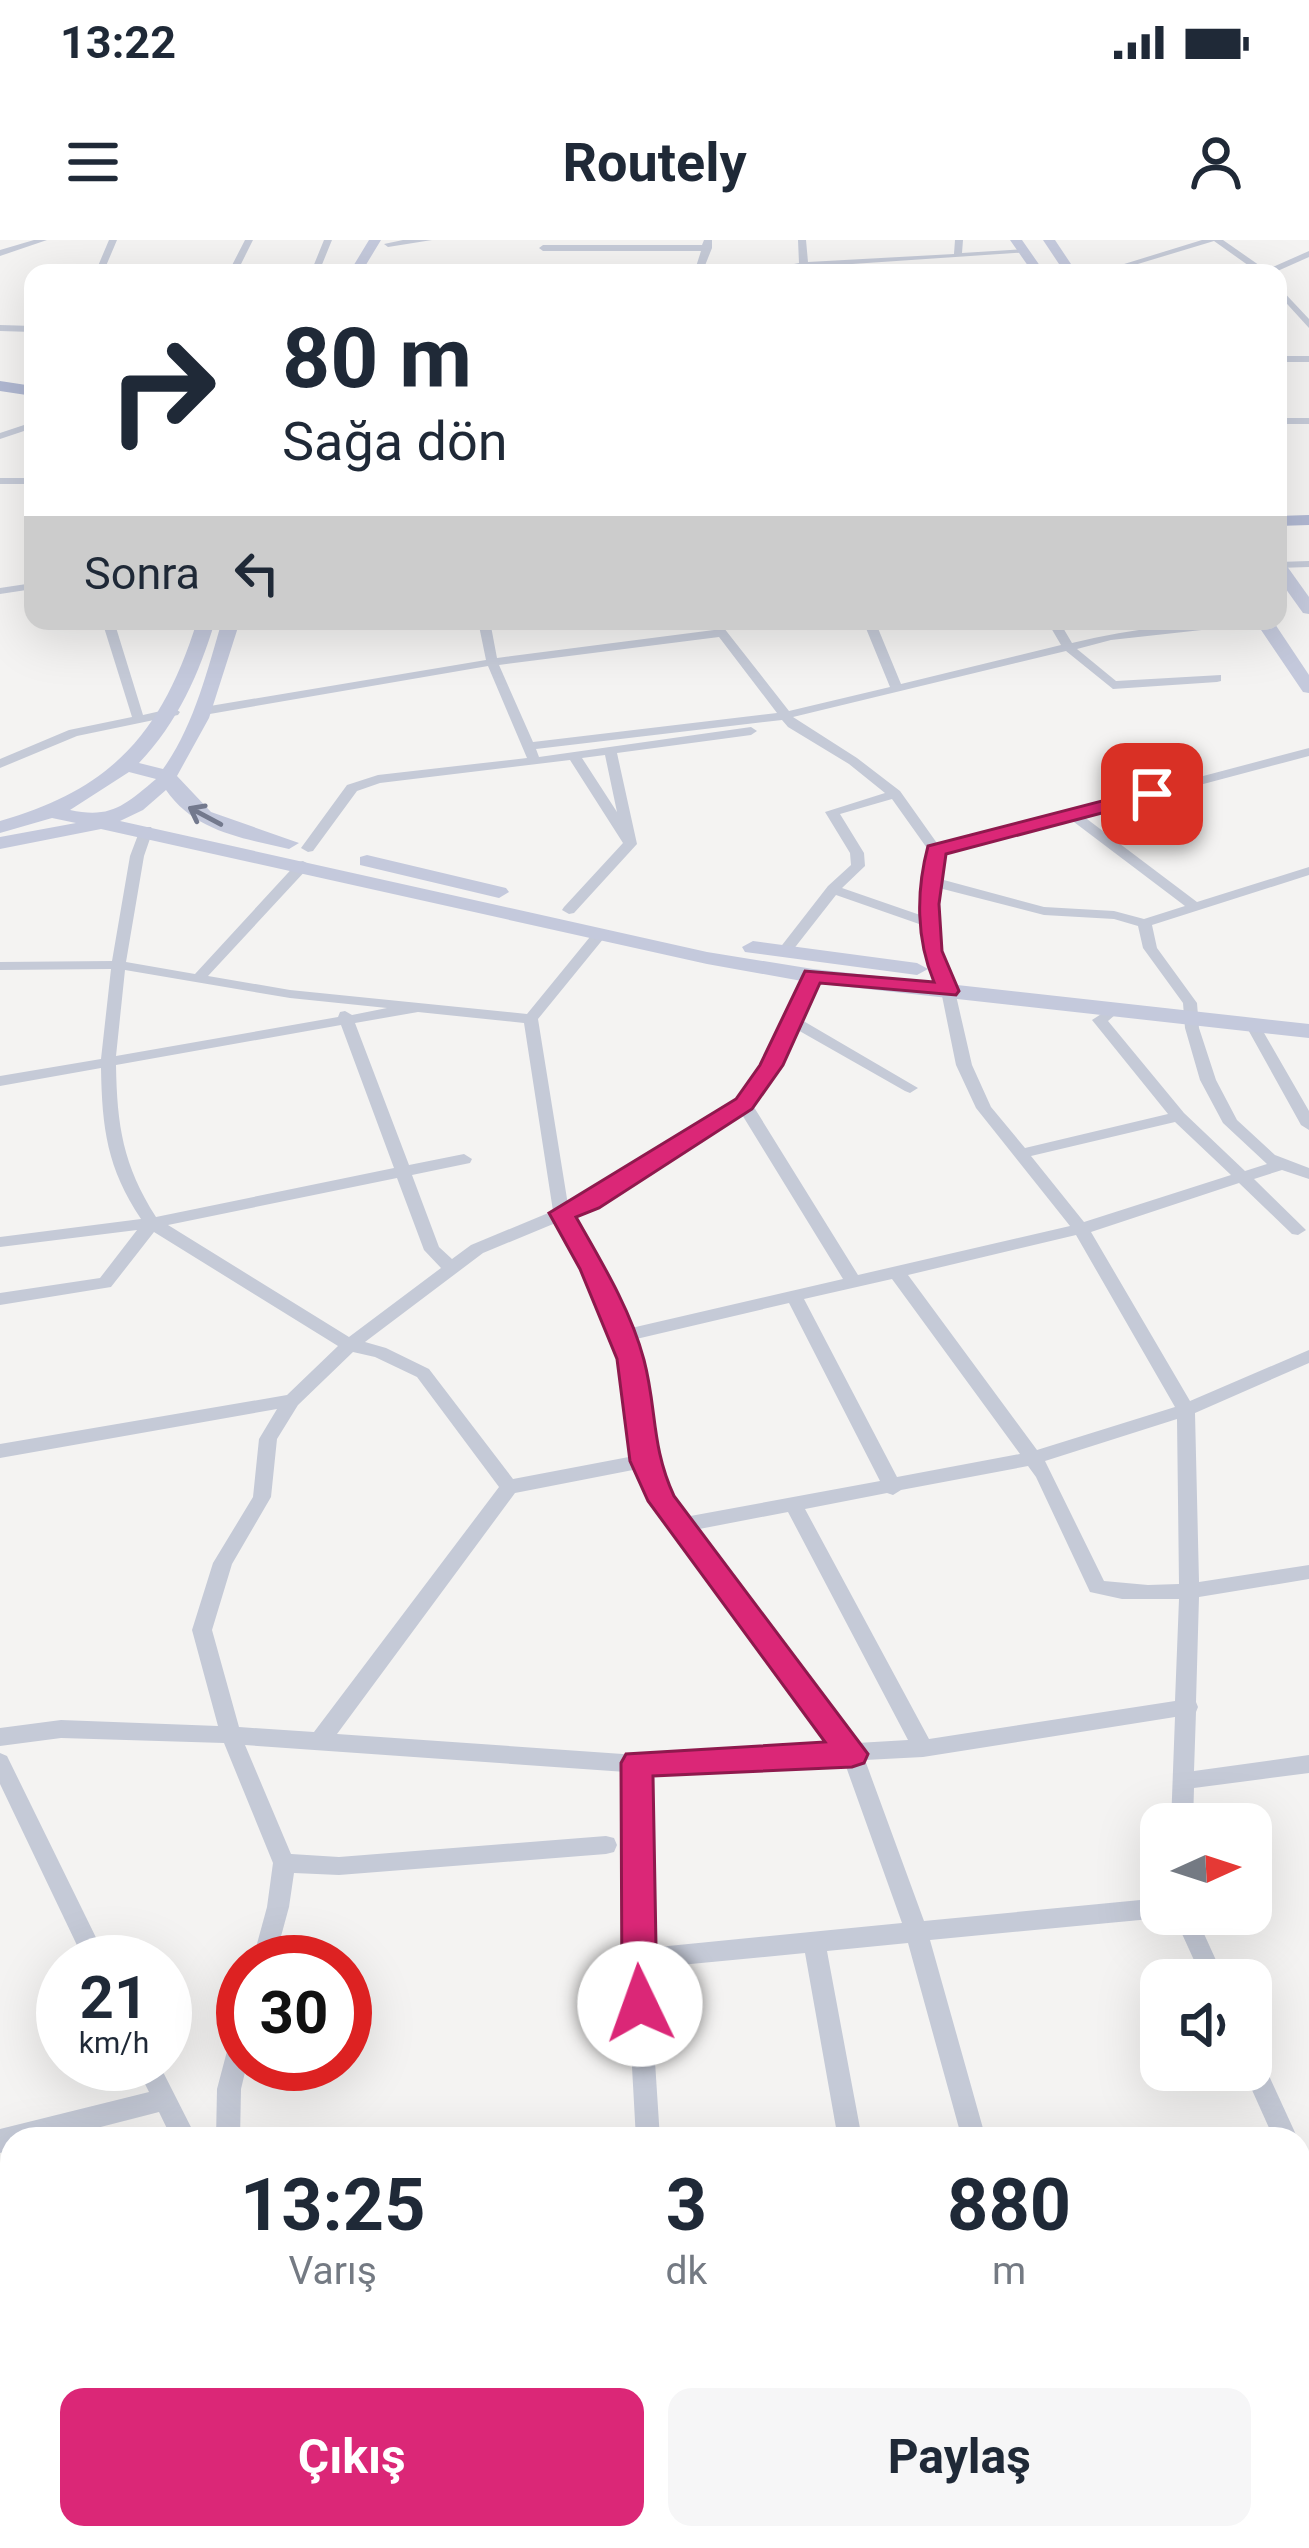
<!DOCTYPE html>
<html lang="tr">
<head>
<meta charset="utf-8">
<style>
	body { margin:0; font-family:Roboto,sans-serif; background:#f6f6f7; color:#1f2937; height:100vh; display:flex; flex-direction:column; font-size:45px; white-space:nowrap }
	* { box-sizing:border-box; margin:0 }
	p { font-size:39px; color:#747a83 }
	.icon { flex:none; width:66px; height:66px; fill:none; stroke:currentColor; stroke-width:2; stroke-linecap:round; stroke-linejoin:round }
	.map { position:relative; flex:1; overflow:hidden }
	.panel { position:absolute; left:0px; top:1887px; width:1311px; height:423px; display:flex; flex-direction:column; background:#fff; border-radius:36px 36px 0 0; box-shadow:0 12px 48px #0002 }
	.panel>* { flex:none }
	.hud { position:absolute; left:24px; top:24px; width:1263px; height:366px; border-radius:24px; box-shadow:0 12px 48px #0002; background:#fff; color:#1f2937; overflow:hidden }
	.needle { width:78px; rotate:87deg }
	.tools { position:absolute; left:1140px; top:1563px; display:grid; gap:24px }
	.tools a { display:grid; place-items:center; width:132px; height:132px; border-radius:24px; background:#fff; box-shadow:0 12px 48px #0002; font-size:60px }
	.speed { position:absolute; left:36px; top:1695px; display:flex; gap:24px; font-size:60px; font-weight:700; text-align:center }
	.speed>* { display:grid; place-content:center; width:156px; height:156px; border-radius:50%; background:#fff; box-shadow:0 12px 48px #0002; line-height:1 }
	.speed small { font-size:30px; font-weight:400 }
	.speed .limit { border:18px solid #d22; background:#fff; color:#111 }
	.pin { position:absolute; display:grid; place-items:center; width:102px; height:102px; color:#fff; margin:-51px; border-radius:24px; box-shadow:0 6px 18px #0006 }
	.me { position:absolute; width:132px; margin:-66px; rotate:357deg; stroke-linejoin:round; filter:drop-shadow(0 0 9px #0008) }
	.turn { display:flex; align-items:center; gap:42px; height:252px; padding:0 60px; font-size:54px }
	.turn .icon { width:156px; height:156px; stroke-width:2.5 }
	.turn b { display:block; font-size:84px; line-height:102px }
	.then { display:flex; align-items:center; height:114px; padding:0 60px; background:#0003; gap:24px; font-size:45px }
	.eta { display:flex; justify-content:space-evenly; align-items:center; height:204px; text-align:center }
	.eta b { font-size:72px; font-weight:700; line-height:84px }
	.primary-button { display:flex; gap:24px; margin-top:auto; padding:24px 60px }
	.primary-button a { flex:1; height:138px; border-radius:24px; background:#db2777; color:#fff; font-size:48px; font-weight:700; line-height:138px; text-align:center }
	.primary-button a+a { background:#f6f6f7; color:#1f2937 }
	.status { display:flex; justify-content:space-between; align-items:center; height:84px; padding:0 60px; background:#fff; direction:ltr }
	.status svg { height:33px; fill:currentColor }
	header { display:flex; justify-content:space-between; align-items:center; height:156px; padding:0 60px; background:#fff; font-size:54px; font-weight:700 }
	.map>svg:first-child { display:block }
</style>
</head>
<body>
<div class="status"><b>13:22</b><svg viewBox="0 0 49 12"><path d="M0 12V9h3v3zM5 12V6h3v6zM10 12V3h3v9zM15 12V0h3v12zM26 1h20v11H26zM47 4h2v5h-2z"/></svg></div>
<header><svg class="icon" aria-label="menu" viewBox="0 0 24 24"><path d="M4 6h16M4 12h16M4 18h16"/></svg>Routely<svg class="icon" aria-label="person" viewBox="0 0 24 24"><circle cx="12" cy="8" r="4"/><path d="M4 21q1-7 8-7t8 7"/></svg></header>
<div class="map">
<svg width="1309" height="2308" viewBox="0 0 1309 2308">
	<rect width="100%" height="100%" fill="#f4f3f2"/>
	<g fill="none" stroke-linecap="round" stroke-linejoin="round">
		<path fill="#c5cad7" fill-rule="evenodd" d="M34,0H47L0,16V10Z
			M109,0H117L103,33H95Z
			M245,0H253L240,26L313,27L324,0H332L321,27L361,30L357,33L238,31L228,33Z
			M403,0H432L388,7L384,4Z
			M704,0H712V8L702,33H694L701,11H543L539,8L543,5H702Z
			M798,0H806L808,22L954,14L955,0H963L962,13L1025,9L1029,12L808,27V33H800L799,28L750,33L799,23Z
			M1202,0H1223L1266,30L1309,11V17L1273,33H1259L1214,1L1108,33H1095Z
			M542,24L545,29L367,32L371,29Z
			M1278,46L1309,79V88L1278,54Z
			M0,85L33,86V92L0,91Z
			M1278,116H1309V122H1278Z
			M1278,178H1309V184H1278Z
			M33,182V188L0,199V193Z
			M0,238H33V244H0Z
			M1309,321V327L1278,328V322Z
			M33,343V349L0,354V348Z
			M102,381H114L143,475L174,468L180,472L178,475L77,496L0,528V519L69,490L132,477Z
			M478,381H490L497,418L714,390L710,385L712,383H720L789,471L890,447L863,381H875L901,444L1061,405L1047,381H1059L1072,403C1133,388 1198,381 1262,381L1256,384L1111,400L1077,409L1116,441L1221,435V441L1217,442L1113,449L1066,411L793,477L857,518L900,551L939,606L1309,508V516L1083,576L1197,662L1309,627V635L1152,685L1157,708L1197,763L1199,788L1216,840L1237,880L1275,915L1309,928V939L1282,930L1254,939L1306,990L1298,995L1292,994L1239,943L1091,992L1190,1161L1309,1110V1123L1195,1173L1199,1342L1309,1325V1339L1199,1357L1196,1462L1198,1467L1196,1472L1194,1531L1309,1515V1533L1194,1548L1193,1584H1171L1175,1477L923,1517L865,1520L924,1681L1161,1658V1674H1169L1161,1678L930,1700L986,1899H962L908,1703L827,1711L862,1899H838L805,1713L649,1728L660,1899H636L626,1719V1532L245,1505L291,1614L339,1617L606,1596L614,1598L617,1605L614,1612L606,1614L339,1635L294,1633L289,1667L274,1722H252L267,1667L273,1623L224,1503L61,1498L0,1506V1488L61,1480L218,1486L192,1390L213,1323L253,1257L259,1199L277,1169L0,1218V1204L287,1155L338,1106L154,992L111,1047L0,1065V1053L100,1038L137,990L0,1007V997L141,979C107,928 102,888 101,828L0,846V836L101,819L111,729L0,730V722L112,721L130,616L141,587H151L153,590L144,616L126,722L195,734L298,622L303,621L310,625L308,628L208,736L290,750L527,774L594,692H604V698L538,779L568,965L584,958L738,861L765,825L784,782L782,779C797,768 797,741 813,732L820,736L800,779L918,848L910,853L905,851L796,789L780,825L752,864L858,1035L1070,986L976,868L956,825L941,751L943,748H953L955,751L972,825L991,867L1025,908L1168,874L1092,780L1115,765L1122,769L1108,781L1184,873L1245,931L1267,924L1223,883L1200,840L1185,788L1183,763L1143,708L1138,686L1114,679L1044,675L939,648L936,683L945,731L938,735L931,731L922,685L836,655L789,715H779V709L828,646L851,625L850,613L825,572L885,553L849,524L788,487L782,480L536,509L539,517L751,487L757,491L751,495L617,513L637,604L574,673L569,674L562,670L564,667L623,603L570,520L380,543L357,551L313,611L308,612L301,608L347,545L378,535L527,518L488,426L204,475L198,471L204,467L486,420ZM719,397L777,473L533,502L499,425ZM605,515L617,572L582,518ZM892,559L929,611L923,676L842,648L865,626L864,613L840,574ZM1070,579L1185,666L1144,679L1114,671L1044,667L940,639L943,613ZM125,730L290,758L387,768L352,775L345,771L340,772L338,777L116,816ZM418,772L524,783L553,971L471,1005L452,1019L439,1007L412,935L470,923L472,919L464,914L409,925L355,783ZM341,785L394,928L156,977C123,925 117,886 116,825ZM741,873L843,1039L627,1089L601,1029L571,976L596,966ZM1175,882L1231,935L1084,982L1031,916ZM397,938L424,1010L441,1028L349,1097L168,985ZM558,982L585,1029L622,1119L634,1216L513,1239L429,1129L386,1108L365,1102L483,1013ZM1076,995L1175,1167L1037,1210L908,1035ZM892,1039L1020,1214L897,1237L804,1059ZM789,1063L880,1241L685,1277C671,1259 657,1239 653,1216C644,1177 647,1137 632,1100ZM353,1112L375,1117L417,1137L499,1247L314,1492L239,1487L212,1390L232,1324L271,1257L277,1199L298,1165ZM1177,1179L1179,1344L1148,1345L1104,1341L1045,1221ZM1028,1226L1036,1237L1090,1352L1122,1359H1179L1175,1461L929,1499L805,1269L887,1253L893,1255L901,1250ZM638,1229L655,1266L834,1504L637,1515L337,1494L515,1253ZM788,1272L908,1500L857,1503L694,1290ZM844,1521L902,1683L648,1708V1532Z
			M1253,782L1260,786L1309,871V890L1301,885L1246,786Z
			M0,1513L7,1516L108,1722H85L0,1544Z
			M1173,1674H1195L1225,1740H1203Z
			M243,1785V1824H247L241,1849L240,1899H216L217,1849L231,1796L235,1788Z
			M1251,1811L1259,1814L1298,1899H1274L1243,1830H1251Z
			M135,1824H159L197,1899H172L159,1872L54,1899H12V1910L0,1913V1889L149,1852Z
			M1299,1916L1309,1923V1963L1299,1956Z
			M1309,2036V2062L1299,2065V2039Z
			M1299,2232L1309,2237V2283L1299,2278Z
			M299,2298H339L334,2308H294Z
			M656,2298H685L689,2308H660Z
			M1078,2298H1106L1109,2308H1081Z"/>
		<path fill="#c4c9dc" fill-rule="evenodd" d="M369,0H381L361,33H349Z
			M1010,0H1022L1045,33H1033Z
			M1043,0H1055L1077,33H1065Z
			M1278,321L1284,322L1309,357V374L1303,373L1278,338Z
			M197,381H215C199,434 178,482 139,523L163,529C194,486 207,431 222,381H240L209,478L177,536L211,572L299,603L289,609C243,598 195,592 166,550L143,570L120,581L707,712L813,729L1309,784V798L813,743L707,724L101,589L0,609V597L76,583L52,578L0,593V581C113,549 163,491 197,381ZM129,532L156,539C125,565 111,579 70,570Z
			M1255,381H1273L1309,435V453L1303,452Z
			M367,615L506,648L509,652L499,658L360,625V617Z
			M753,701L917,723L928,729L917,735L745,712L742,707Z"/>
		<path fill="#b0b8d2" fill-rule="evenodd" d="M0,141L33,146V156L0,151Z
			M1309,275V285L1278,286V276Z
			M1309,2279V2308H1278L1282,2298H1299V2283Z"/>
	</g>
	<defs><path id="oneway-shaft" d="M-6 0H5M1.5-3L5.5 0L1.5 3" fill="none" stroke-width="1.6" stroke-linecap="round" stroke-linejoin="round" transform="scale(3)"/></defs>
	<use stroke="#73798d" href="#oneway-shaft" transform="translate(205 576) rotate(-152)"/>
	<path fill="#db2777" stroke="#8e194d" stroke-width="3" d="M1152,548L1162,554L1159,558L946,614L939,664L942,711L959,751L956,755L820,743L783,825L752,869L599,968L576,977C601,1021 631,1070 644,1120C657,1169 651,1206 674,1256L868,1514L864,1523L852,1527L653,1536L657,1764L652,1776L640,1780L627,1776L622,1764L621,1523L626,1514L825,1502L648,1261L630,1221L617,1119L580,1029L549,973L736,859L760,825L805,731L934,742C916,699 916,651 928,606Z"/>
</svg>
<div class="tools">
<a><svg class="needle" viewBox="-14 -14 28 28"><path d="M0-13l5 13h-10z" fill="#e53935"/><path d="M0 13l5-13h-10z" fill="#747a83"/></svg></a>
<a><svg class="icon" aria-label="sound" viewBox="0 0 24 24"><path d="M4 9h4l5-4v14l-5-4H4zM17 9q2 3 0 6"/></svg></a>
</div>
<div class="speed"><div>21<small>km/h</small></div><div class="limit">30</div></div>
<div class="pin" style="left:1152px;top:554px;background:#d93025"><svg class="icon" aria-label="arrive" viewBox="0 0 24 24"><path d="M6 21V4h12l-3 4 3 4H6"/></svg></div>
<svg class="me" style="left:640px;top:1764px" viewBox="-20 -20 40 40"><circle r="19" fill="#fff"/><path d="M0-13L10 11 0 6-10 11z" fill="#db2777"/></svg>
<div class="hud">
<div class="turn"><svg class="icon" aria-label="right" viewBox="0 0 24 24"><path d="M7 20v-9h11M14 6l5 5-5 5"/></svg><div><b>80 m</b>Sağa dön</div></div>
<div class="then">Sonra<svg class="icon" aria-label="left" viewBox="0 0 24 24"><path d="M17 20v-9H6M10 6l-5 5 5 5"/></svg></div>
</div>
<section class="panel">
<div class="eta">
<div><b>13:25</b><p>Varış</p></div>
<div><b>3</b><p>dk</p></div>
<div><b>880</b><p>m</p></div>
</div>
<div class="primary-button"><a>Çıkış</a><a>Paylaş</a></div>
</section>
</div>
</body>
</html>
